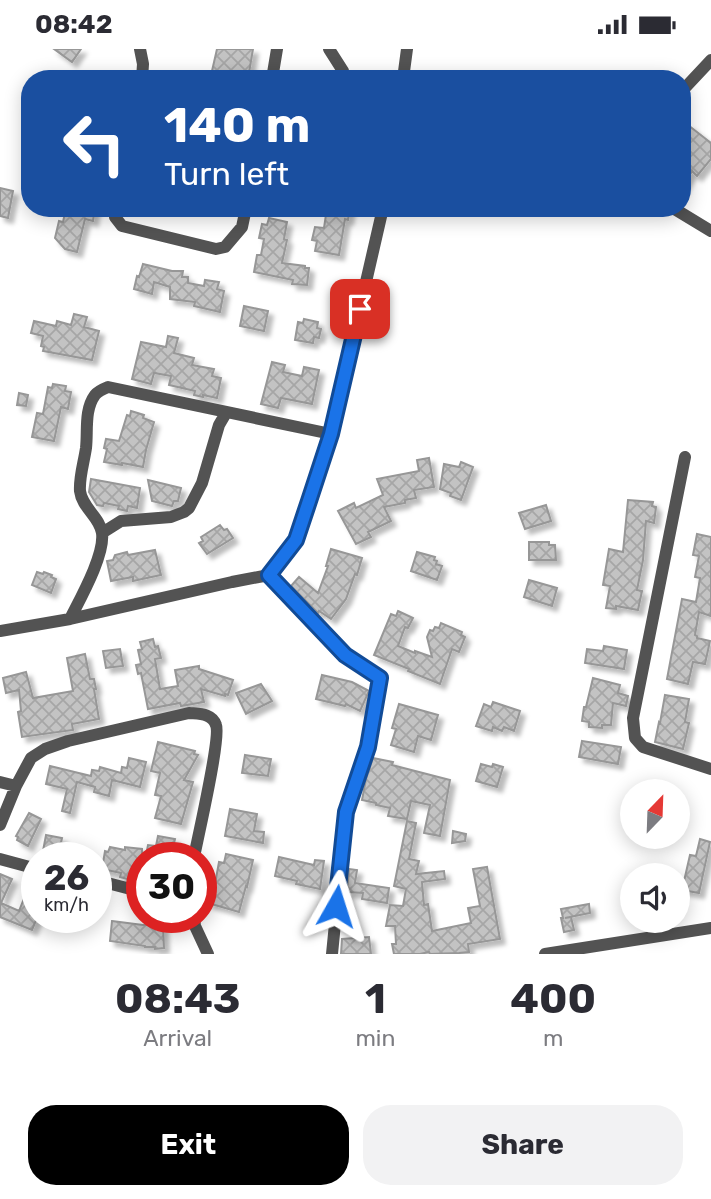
<!DOCTYPE html>
<html lang="en">
<head>
<meta charset="utf-8">
<style>
	body { margin:0; font-family:Rubik,sans-serif; background:#f2f2f3; color:#2b2b33; height:100vh; display:flex; flex-direction:column; font-size:26px; white-space:nowrap }
	* { box-sizing:border-box; margin:0 }
	p { font-size:23px; color:#7c7c81 }
	.icon { flex:none; width:38px; height:38px; fill:none; stroke:currentColor; stroke-width:2; stroke-linecap:round; stroke-linejoin:round }
	.map { position:relative; height:905px; overflow:hidden }
	.panel { display:flex; flex-direction:column; background:#fff; flex:1 }
	.panel>* { flex:none }
	.banner { position:absolute; left:21px; top:21px; width:670px; height:147px; border-radius:28px; box-shadow:0 4px 18px #0003; background:#1a4fa0; color:#fff; overflow:hidden }
	.needle { width:46px; rotate:23deg }
	.controls { position:absolute; left:620px; top:730px; display:grid; gap:14px }
	.controls a { display:grid; place-items:center; width:70px; height:70px; border-radius:50%; background:#fff; box-shadow:0 4px 18px #0003; font-size:35px }
	.speed { position:absolute; left:21px; top:793px; display:flex; gap:14px; font-size:35px; font-weight:700; text-align:center }
	.speed>* { display:grid; place-content:center; width:91px; height:91px; border-radius:50%; background:#fff; box-shadow:0 4px 18px #0003; line-height:1 }
	.speed small { font-size:18px; font-weight:400 }
	.speed .limit { border:10px solid #d22; background:#fff; color:#111 }
	.pin { position:absolute; display:grid; place-items:center; width:60px; height:60px; color:#fff; margin:-30px; border-radius:14px; box-shadow:0 4px 10px #0006 }
	.me { position:absolute; width:77px; margin:-38px; rotate:6deg; stroke-linejoin:round; filter:drop-shadow(0 0 5px #0008) }
	.turn { display:flex; align-items:center; gap:24px; height:147px; padding:0 28px; font-size:32px }
	.turn .icon { width:91px; height:91px; stroke-width:2.5 }
	.turn b { display:block; font-size:49px; line-height:60px }
	.eta { display:flex; justify-content:space-evenly; align-items:center; height:119px; text-align:center }
	.eta b { font-size:42px; font-weight:700; line-height:49px }
	.button { display:flex; gap:14px; margin-top:auto; padding:14px 28px }
	.button a { flex:1; height:80px; border-radius:28px; background:#000; color:#fff; font-size:28px; font-weight:700; line-height:80px; text-align:center }
	.button a+a { background:#f2f2f3; color:#2b2b33 }
	.status { display:flex; justify-content:space-between; align-items:center; height:49px; padding:0 35px; background:#fff; direction:ltr }
	.status svg { height:19px; fill:currentColor }
	.map>svg:first-child { display:block }
</style>
</head>
<body>
<div class="status"><b>08:42</b><svg viewBox="0 0 49 12"><path d="M0 12V9h3v3zM5 12V6h3v6zM10 12V3h3v9zM15 12V0h3v12zM26 1h20v11H26zM47 4h2v5h-2z"/></svg></div>
<div class="map">
<svg width="711" height="905" viewBox="0 0 711 905">
	<defs>
		<pattern id="building-cross-hatch" width="8" height="8" patternUnits="userSpaceOnUse" patternTransform="scale(1.75)"><rect width="8" height="8" fill="#c3c3c3"/><path d="M0 0l8 8M0 8l8-8" fill="none" stroke="#a6a6a6"/></pattern>
		<filter id="shadow"><feDropShadow dx="5" dy="5" stdDeviation="2" flood-color="#0004"/></filter>
	</defs>
	<rect width="100%" height="100%" fill="#fff"/>
	<path fill="url(#building-cross-hatch)" stroke="#979797" stroke-width="2" filter="url(#shadow)" d="M54,0H81L72,13Z
		M217,0H253L248,30H216L217,23L212,22Z
		M688,76L711,94V110L697,127L692,122L682,140V82Z
		M0,139L13,142L8,169L0,167Z
		M66,159H95L93,172L85,170L77,203L65,200L55,189L59,172L63,173Z
		M327,159H350L348,171L345,170L339,206L315,202L317,192L312,191L315,178L324,179Z
		M269,169L287,173L284,190L287,191L282,214L305,217V219H309L307,236L292,235L293,231L254,223L257,206H261L264,190L259,189L262,175L267,176Z
		M143,215L172,222H183L182,228H188V234L204,237L205,231L219,233L217,240L224,242L220,263L194,257L195,253L170,250V238L154,233L152,245L134,240L137,227L139,228Z
		M244,257L268,262L264,282L240,277Z
		M74,265L87,268L84,278L99,282L92,311L43,302L44,298L41,297L43,287L31,284L34,272L56,277L57,272L71,276Z
		M304,270L318,273L317,279L321,280L319,289L314,288L313,294L295,291L298,273L303,274Z
		M168,287L178,289L174,304L194,309L192,316L214,320L212,327L221,329L217,349L203,346V348L194,346L195,342L169,336L171,327L154,324L151,335L132,330L141,293L166,298Z
		M272,313L285,316L283,323L302,327L304,318L319,321L312,355L281,349L278,359L261,355Z
		M53,335L66,337L65,342L71,343L68,360L61,358L54,392L32,388L37,364L43,365L48,338L52,339Z
		M19,344L28,346L26,357L17,356Z
		M131,362L144,366L143,369L154,373L146,401L143,418L122,414V416L104,413L107,400L104,399L106,390L119,392L127,366L130,367Z
		M429,409L434,438L414,441L416,449L405,451V454L384,458L391,472L368,483L371,488L356,495L338,462L354,454L356,459L383,446L377,430L419,422L417,411Z
		M461,413L473,418L461,451L450,447L451,444L440,440L444,415L459,418Z
		M91,430L140,439L137,459L128,457L127,462L118,460L119,457L104,454L103,457L97,456L89,443Z
		M148,431L181,439L178,452H174L172,457L152,452Z
		M628,451L653,453L652,457L656,458L654,474L646,472L643,511L637,541L642,542L638,561L616,557V560L606,559L610,537L603,536L609,500L623,503Z
		M546,456L551,472L525,480L519,464Z
		M220,476L224,481L227,480L233,489L207,505L199,494L203,492L201,488Z
		M697,485L711,488V567L699,563L695,586L697,587V589L710,592L705,615L693,613L688,635L667,630L682,550L696,553L700,529L695,528L699,507L693,506Z
		M529,493H549V496H555L556,511H529Z
		M331,500L362,509L357,526L355,525L346,550L331,570L319,562L318,564L291,537L299,528L318,544L328,517H326Z
		M155,501L161,526L133,532V528L111,532L107,512L113,511L115,506L127,503L128,506Z
		M417,503L435,508L434,511L437,512L436,515L442,517L437,531L411,522Z
		M37,523L43,525L44,523L52,526L51,528L56,530L51,544L32,536Z
		M529,531L557,539L552,557L524,548Z
		M398,562L413,569L408,579L405,578L398,597L415,604V602L432,608L427,588L430,581L433,582L435,578L439,579L441,574L462,583L461,586L465,588L459,603L452,600L440,635L408,622L409,620L374,606L391,565L396,567Z
		M153,590L155,598L158,597L161,609L155,610L160,640L178,637L175,621L199,617V620L233,631L228,646L225,645V647L201,640L204,653L181,657L180,654L148,660L141,624L138,625L136,616L141,615L138,601L142,600L140,593Z
		M604,597L627,601L624,620L585,614L587,600L603,602Z
		M120,600L123,617L106,619L103,602Z
		M85,605L90,630H94L96,640H94L99,670L72,675L73,681L22,688L18,663L21,662L19,641L6,644L3,629L26,623L33,649L73,642L67,609Z
		M322,626L352,633L369,642L360,662L346,655L345,657L316,650Z
		M593,629L620,636L618,644L628,647L626,657L613,654L611,676H602V679L589,678V673L582,672L584,658H586Z
		M261,635L272,652L246,665L236,644Z
		M665,646L689,650L685,673L689,674L683,700L655,693L659,673L660,674Z
		M493,653L520,662L514,682L504,678L502,682L493,678L492,682L476,677L484,655L491,658Z
		M399,655L438,666L431,691L418,687L414,703L391,696L396,680L392,679Z
		M582,692L621,698L618,715L579,708Z
		M158,693L195,702L194,705L198,706L184,731L193,733L181,775L155,769L161,747L155,746L160,724L151,722Z
		M245,706L271,710L268,727L242,724Z
		M129,709L146,713L140,738L112,731L109,747L94,743L95,738L77,733L70,764L62,762L67,740L46,735L50,717L91,727L92,721L99,722L100,718L121,724L122,718L127,719Z
		M373,709L393,713L392,716L450,731L440,787L424,784L430,756L411,752L407,770L388,767L390,759L376,756V754L362,751L366,730Z
		M481,715L492,718L493,715L503,718L497,738L476,732Z
		M230,760L257,765L254,782L264,783L263,794L225,787Z
		M29,764L41,770L28,797L17,791L18,788L16,787Z
		M407,772L416,774L409,810L419,812L416,825L444,822L445,830L422,833L424,856L428,855L432,882L471,874L468,859L480,857L473,820L487,818L500,890L468,895L469,903L459,904L430,905L429,903L420,905H394L392,895H396L395,877H386L390,856L403,857L406,840L394,837Z
		M453,782L466,785L465,792L452,794Z
		M46,786L62,789L61,794L66,795L63,808L58,806V808H53L44,807L45,802H43Z
		M158,787L175,790L171,808L146,806L148,796L156,797Z
		M700,790L710,793L699,844L682,841L690,806L696,807Z
		M110,798L125,801V798L142,800V834L120,828L121,824L102,820L105,802L108,803Z
		M226,805L253,811L247,838L246,837L239,863L208,854L213,835H215L219,813L224,814Z
		M279,808L314,816L315,811L324,812L320,840L296,835L297,832L275,827Z
		M349,820L357,821L355,834L389,839L387,854L362,850L363,844L347,843Z
		M0,825L12,830L1,854L19,862L25,847L37,851V869L32,881L0,868Z
		M589,855L590,864L565,869L571,868L574,881L564,883L561,869H563L561,860Z
		M112,872L143,876L157,875L158,877H163L164,899L155,900V898H145V897L110,892Z
		M369,888L371,905H341L342,890Z"/>
	<g fill="none" stroke-linecap="round" stroke-linejoin="round">
		<path stroke="#535353" stroke-width="12" d="M140,0L143,15L142,30
			M329,0L343,22L345,30
			M272,30L277,0
			M403,30L407,0
			M682,42L711,11
			M116,159L115,168L122,177L216,200L225,198L242,178L246,159
			M673,159L711,182
			M685,408L633,669L635,689L643,698L711,720
			M102,484L121,472L171,468L184,463L189,459L202,434L219,376L226,364
			M269,526L345,606L380,629L368,698L346,763L332,905
			M70,570C80,550 105,506 102,484C100,468 82,459 80,442C79,428 84,413 86,399C88,382 84,361 95,346C98,342 103,340 108,338L331,385
			M0,582L70,570L232,533L269,526L296,491L331,385L383,159
			M0,733L16,737
			M0,776L16,737L31,709L45,700L68,692L189,664C199,665 212,664 216,676C221,688 198,788 194,808
			M0,810L37,820
			M96,831L142,843
			M194,868L195,877L208,905
			M545,905L711,879"/>
	</g>
	<g fill="none" stroke-linecap="round" stroke-linejoin="round">
		<g stroke="#114b97" stroke-width="18">
			<path id="route" d="M336,857L346,763L368,698L380,629L345,606L269,526L296,491L309,452L331,385L360,260"/>
		</g>
		<use href="#route" stroke="#1a73e8" stroke-width="12"/>
	</g>
</svg>
<div class="controls">
<a><svg class="needle" viewBox="-14 -14 28 28"><path d="M0-13l5 13h-10z" fill="#e53935"/><path d="M0 13l5-13h-10z" fill="#7c7c81"/></svg></a>
<a><svg class="icon" aria-label="sound" viewBox="0 0 24 24"><path d="M4 9h4l5-4v14l-5-4H4zM17 9q2 3 0 6"/></svg></a>
</div>
<div class="speed"><div>26<small>km/h</small></div><div class="limit">30</div></div>
<div class="pin" style="left:360px;top:260px;background:#d93025"><svg class="icon" aria-label="arrive" viewBox="0 0 24 24"><path d="M6 21V4h12l-3 4 3 4H6"/></svg></div>
<svg class="me" style="left:336px;top:857px" viewBox="-20 -20 40 40"><path d="M0-17L14 15 0 8-14 15z" fill="#1a73e8" stroke="#fff" stroke-width="4"/></svg>
<div class="banner">
<div class="turn"><svg class="icon" aria-label="left" viewBox="0 0 24 24"><path d="M17 20v-9H6M10 6l-5 5 5 5"/></svg><div><b>140 m</b>Turn left</div></div>
</div>
</div>
<section class="panel">
<div class="eta">
<div><b>08:43</b><p>Arrival</p></div>
<div><b>1</b><p>min</p></div>
<div><b>400</b><p>m</p></div>
</div>
<div class="button"><a>Exit</a><a>Share</a></div>
</section>
</body>
</html>
